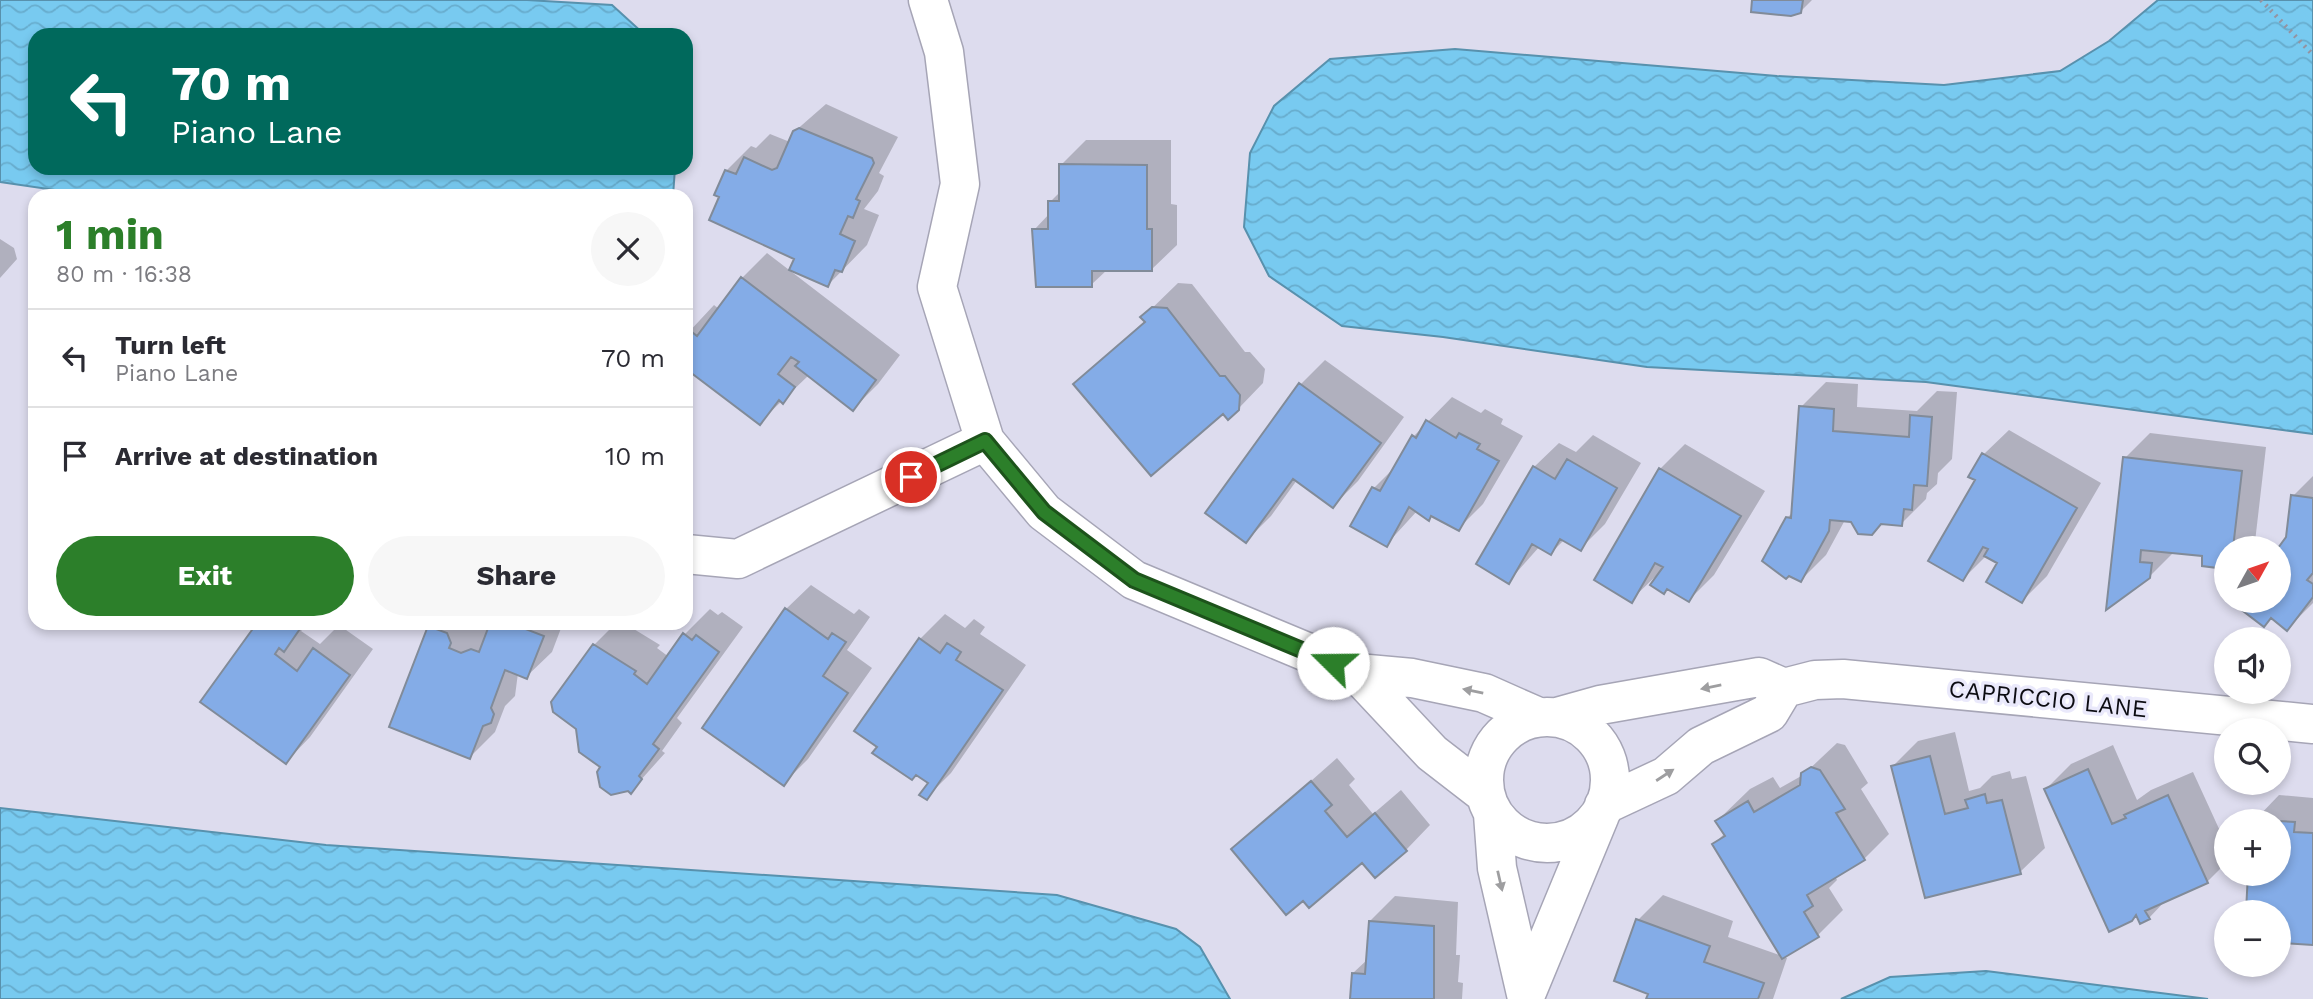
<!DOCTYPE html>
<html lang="en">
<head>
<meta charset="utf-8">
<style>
	body { margin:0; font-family:"Work Sans",sans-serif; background:#f7f7f7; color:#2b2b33; height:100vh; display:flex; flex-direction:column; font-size:26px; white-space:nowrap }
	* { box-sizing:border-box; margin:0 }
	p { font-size:23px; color:#7c7c81 }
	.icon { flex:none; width:38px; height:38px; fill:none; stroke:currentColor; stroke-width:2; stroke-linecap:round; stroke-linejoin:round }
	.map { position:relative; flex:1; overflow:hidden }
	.side { position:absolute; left:28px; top:189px; width:665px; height:441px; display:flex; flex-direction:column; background:#fff; border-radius:21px; box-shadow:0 4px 10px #0003 }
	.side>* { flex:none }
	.top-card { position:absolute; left:28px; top:28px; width:665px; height:147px; border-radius:21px; box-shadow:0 4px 10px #0003; background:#00695c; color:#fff; overflow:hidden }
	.needle { width:46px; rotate:50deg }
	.tools { position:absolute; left:2214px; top:536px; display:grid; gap:14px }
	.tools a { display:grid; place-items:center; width:77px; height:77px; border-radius:50%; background:#fff; box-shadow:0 4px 10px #0003; font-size:35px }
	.pin { position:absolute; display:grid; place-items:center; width:60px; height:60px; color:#fff; margin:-30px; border:4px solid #fff; border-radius:50%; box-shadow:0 2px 7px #0007 }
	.me { position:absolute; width:77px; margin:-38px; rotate:292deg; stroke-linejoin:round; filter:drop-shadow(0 0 5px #0008) }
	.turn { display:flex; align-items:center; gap:24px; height:147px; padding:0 28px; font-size:32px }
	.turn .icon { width:91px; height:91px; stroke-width:2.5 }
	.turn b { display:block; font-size:49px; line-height:60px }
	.round { display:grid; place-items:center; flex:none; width:74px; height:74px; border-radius:37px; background:#f7f7f7 }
	.overview { display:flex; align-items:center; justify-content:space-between; height:119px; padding:0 28px }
	h1 { font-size:42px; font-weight:700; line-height:52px; color:#2c7f2a }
	.button { display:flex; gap:14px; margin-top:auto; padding:14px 28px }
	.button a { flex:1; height:80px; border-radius:42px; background:#2c7f2a; color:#fff; font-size:28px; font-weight:700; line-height:80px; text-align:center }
	.button a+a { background:#f7f7f7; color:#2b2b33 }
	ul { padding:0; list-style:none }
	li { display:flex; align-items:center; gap:21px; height:98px; padding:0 28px; border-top:2px solid #e1e1e2 }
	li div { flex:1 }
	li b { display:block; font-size:26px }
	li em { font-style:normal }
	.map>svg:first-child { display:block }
</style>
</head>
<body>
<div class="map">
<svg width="2313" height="999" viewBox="0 0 2313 999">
	<defs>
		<pattern id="water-waves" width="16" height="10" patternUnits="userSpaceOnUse" patternTransform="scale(1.75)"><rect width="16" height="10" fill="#78caf0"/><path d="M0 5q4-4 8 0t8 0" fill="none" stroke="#67accd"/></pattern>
	</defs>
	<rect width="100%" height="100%" fill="#dddcee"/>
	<path fill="url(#water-waves)" stroke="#5891ad" stroke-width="2" d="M0,0H527L612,5L645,35H35V168H675L673,196H96L0,182Z
		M2158,0H2313V434L1926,382L1647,367L1443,337L1342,326L1269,276L1244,227L1250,153L1274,106L1330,59L1455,49L1777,76L1944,85L2060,71L2109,41Z
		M0,808L326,845L1057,895L1176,929L1200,947L1230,999H0Z
		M1986,971L2208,999H1841L1890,977Z"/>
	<path fill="#0003" d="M1754,0H1812L1800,12Z
		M826,104L898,137L879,173L884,176L878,191L864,209L879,215L867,245L828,285L721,196L726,171L751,146L756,148L770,134L790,142L794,132Z
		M1086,140H1171V204L1177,205V245L1152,269H1108L1091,285L1034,230L1050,213V202L1061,191V165Z
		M0,239L14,248L17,259L0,278Z
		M767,253L900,355L878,384L853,409L809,375L760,422L686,367V335L714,305L719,309L742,278Z
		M1178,283L1192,284L1245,352H1250L1265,369L1263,383L1238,409L1224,411L1075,384L1146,320L1143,317Z
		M1325,360L1404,417L1358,481L1333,506L1297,480L1271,516L1246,541L1301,384Z
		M1826,382L1858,384L1857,407L1917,411L1937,391L1957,392L1952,459L1938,473L1937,484L1927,493L1926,499L1901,524L1845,520L1826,555L1801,580L1787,518L1793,512L1801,407Z
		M1452,397L1481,413L1485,409L1503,419L1501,424L1523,436L1483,504L1458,529L1432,514L1417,511L1386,545L1374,488L1397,465L1413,437Z
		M2009,430L2101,483L2047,576L2022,601L2000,562L1987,555L1963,579L1984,454Z
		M2150,433L2266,447L2255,542L2249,548H2226V567L2204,555L2174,552L2149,577L2108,606L2125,458Z
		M1593,435L1641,463L1605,524L1580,549L1564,540L1551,553L1540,546L1509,581L1534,467L1559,443L1576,452Z
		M1685,444L1765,491L1714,575L1689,600L1658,574L1631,600L1660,469Z
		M2313,476V603L2287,629L2278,600L2293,496Z
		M811,585L854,614L859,609L870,617L847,650L872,668L808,759L784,783L786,609Z
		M710,609L718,615L722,612L743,627L677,718L682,723L662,751L665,753L631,791L603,766L594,645L616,623H624L660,645L657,648L669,657L685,634Z
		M945,614L965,628L974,619L985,627L980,634L1026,665L951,773L926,798L930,782L920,639Z
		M259,623H309L301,631L320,644L339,625L373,649L310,737L286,762Z
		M434,623H473L487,629L492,623H563L552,652L527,676L518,673L515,696L505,706L495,732L470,757L430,627Z
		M1955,732L1969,791L1980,788L1992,776L2010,771L2012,779L2026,776L2045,848L2020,872L1926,896L1893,766L1918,741Z
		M1837,743L1845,745L1868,783L1861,789L1889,834L1864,859L1835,876L1837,880L1829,888L1843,910L1818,935L1783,957L1787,958L1773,999H1648L1651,993L1638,920L1663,895L1733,921L1728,937L1782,956L1714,844L1725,833L1717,821L1750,789L1773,777L1780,788L1803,775Z
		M2113,745L2137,800L2151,790L2193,772L2226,844V863L2207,882L2166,900L2149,918L2137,914L2131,920L2046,789L2071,764Z
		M1337,758L1355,779L1349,785L1373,814L1401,790L1430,825L1406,850L1362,860L1303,899L1233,850Z
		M2279,795L2313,798V942L2287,919L2278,873V821H2254Z
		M1395,896L1458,902L1456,955H1460L1458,982L1463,983L1462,999H1351L1353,973L1368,959L1370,921Z"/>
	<path fill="#84ace7" stroke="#818b99" stroke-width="2" d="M1752,0H1803L1801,13L1791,16L1751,12Z
		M799,128L872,158L874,163L856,199L860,201L853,218L848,216L840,234L855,241L842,272L835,270L828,287L789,270L794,259L709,220L719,197L714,195L725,170L736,174L744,157L772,170L777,168L793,131Z
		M1059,164L1147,165V229H1152V271H1092V287H1036L1032,229H1048V201H1059Z
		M741,277L876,380L853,411L795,366L799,362L791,357L778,374L795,387L783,404L779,400L760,425L686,369V332L688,329L697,336Z
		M1152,307L1167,308L1220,376H1225L1240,395L1239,410L1228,420L1223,414L1151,476L1073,384L1145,322L1140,317Z
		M1299,383L1381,443L1333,508L1293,479L1246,543L1205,513Z
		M1799,406L1834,409L1833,431L1909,437L1910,415L1932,417L1927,486L1914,485L1912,510L1904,509L1902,526L1881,524L1872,535L1858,534L1851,522L1830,520L1829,531L1801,582L1789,576L1786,579L1762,561L1786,517L1791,518Z
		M1426,420L1456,438L1459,433L1480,444L1477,449L1499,461L1459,531L1431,516L1429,521L1409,507L1387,547L1350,526L1372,487L1380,491L1412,435L1416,438Z
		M1982,453L2077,508L2022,603L1986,582L1997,563L1984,556L1988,549L1983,547L1963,581L1928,561L1975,480L1968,477Z
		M2123,457L2242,471L2233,548H2226V569L2202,566V556L2141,550L2140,562L2152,563L2150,578L2106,610Z
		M1567,459L1617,488L1581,551L1560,539L1551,555L1532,544L1509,584L1476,564L1533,466L1555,479Z
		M1659,468L1741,516L1689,602L1667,589L1664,594L1650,585L1663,567L1655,563L1632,603L1594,580Z
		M2291,495L2313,498V573L2307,580L2313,584V597L2287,631L2271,618L2264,627L2235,605L2238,600H2278V548L2286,537Z
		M785,608L828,639L832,633L846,642L823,676L848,693L784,786L702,728Z
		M257,623H304L284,652L279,648L275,654L297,671L313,648L350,675L286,764L200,702Z
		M490,623H510L544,636L527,679L505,670L491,708L494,714L491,723L483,726L470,759L389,727L428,626L447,633L451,643L449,648L461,653L471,649L479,652Z
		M683,633L692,640L696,635L719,652L653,744L659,749L639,776L642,779L631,794L628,791L611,795L600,787L597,772L600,767L579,752L576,729L553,712L551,702L593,644L636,671L634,674L647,684Z
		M919,638L940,653L947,643L961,652L956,660L1003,690L927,800L919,795L928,783L916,775L912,780L872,753L877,747L854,731Z
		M1930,756L1945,814L1968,808L1965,800L1985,794L1987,803L2002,800L2021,874L1925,898L1891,766Z
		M1811,767L1820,770L1845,809L1836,813L1865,860L1807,895L1813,906L1804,912L1819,937L1782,959L1712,844L1725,836L1715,821L1748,801L1754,812L1800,785L1801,773Z
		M2088,769L2112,824L2126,818L2124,815L2168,795L2208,883L2145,911L2150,919L2140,924L2136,915L2132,921L2109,932L2044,789Z
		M1311,781L1332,805L1325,811L1347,837L1375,813L1407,851L1375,878L1362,863L1309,908L1303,901L1286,915L1231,849Z
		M2278,821L2295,822L2294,832L2313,833V945L2284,943L2285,921L2278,920V912H2246L2248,873H2278Z
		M1636,919L1710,946L1704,962L1764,983L1758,999H1646L1648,994L1614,981Z
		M1369,921L1434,926V999H1350L1352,973L1365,974Z"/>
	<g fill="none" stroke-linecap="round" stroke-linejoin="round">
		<g stroke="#a6a5b6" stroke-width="41">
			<path id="minor" d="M928,0L944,52L960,184L937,287L985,441L1044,512L1134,580L1357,673
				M686,554L738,559L985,441
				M1784,688L1815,680L1843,679L2313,724
				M1484 780a63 63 0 1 1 126 0a63 63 0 1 1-126 0Z
				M1557,717L1600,705L1759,677L1784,688L1769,713L1701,746L1666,776L1604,805
				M1485,794L1432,753L1357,673L1412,678L1484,693L1536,716
				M1493,814L1497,868L1526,994L1600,815"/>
		</g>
		<path stroke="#9493a1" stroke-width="4.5" stroke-dasharray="2 5" stroke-linecap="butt" d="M2261,0L2313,55"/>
		<use href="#minor" stroke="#fff" stroke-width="38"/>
	</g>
	<defs><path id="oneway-solid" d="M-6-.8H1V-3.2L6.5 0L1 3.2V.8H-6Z" transform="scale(1.75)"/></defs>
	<g fill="#9e9ea0">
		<use href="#oneway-solid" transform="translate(1711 687) rotate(169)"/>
		<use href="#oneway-solid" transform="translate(1473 691) rotate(-168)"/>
		<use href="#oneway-solid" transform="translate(1665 775) rotate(-33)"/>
		<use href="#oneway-solid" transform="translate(1500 881) rotate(77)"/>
	</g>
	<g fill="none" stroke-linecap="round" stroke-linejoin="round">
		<g stroke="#1d531b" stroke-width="18">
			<path id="route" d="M911,477L985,441L1044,512L1134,580L1333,663"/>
		</g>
		<use href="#route" stroke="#2c7f2a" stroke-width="12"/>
	</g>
	<g text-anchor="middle" stroke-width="7" stroke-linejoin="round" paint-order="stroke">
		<g font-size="24" fill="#0c0c12" stroke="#eae9fb">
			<text transform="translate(2048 699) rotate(6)" y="8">CAPRICCIO LANE</text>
		</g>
	</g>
</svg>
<div class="tools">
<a><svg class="needle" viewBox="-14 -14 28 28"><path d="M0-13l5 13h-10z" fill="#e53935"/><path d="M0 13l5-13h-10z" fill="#7c7c81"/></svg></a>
<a><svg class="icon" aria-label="sound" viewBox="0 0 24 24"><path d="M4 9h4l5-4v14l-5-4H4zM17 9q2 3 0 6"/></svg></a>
<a><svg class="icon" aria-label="search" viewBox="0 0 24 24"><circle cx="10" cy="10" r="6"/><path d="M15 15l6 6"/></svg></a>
<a>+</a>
<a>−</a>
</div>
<div class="pin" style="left:911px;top:477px;background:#d93025"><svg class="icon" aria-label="arrive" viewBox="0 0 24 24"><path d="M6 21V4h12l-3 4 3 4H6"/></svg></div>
<svg class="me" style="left:1333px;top:663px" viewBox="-20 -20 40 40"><circle r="19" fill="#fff"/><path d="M0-13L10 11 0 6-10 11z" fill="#2c7f2a"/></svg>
<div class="top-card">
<div class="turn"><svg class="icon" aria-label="left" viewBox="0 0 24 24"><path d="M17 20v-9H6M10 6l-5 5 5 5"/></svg><div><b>70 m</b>Piano Lane</div></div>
</div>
<section class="side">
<div class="overview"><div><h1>1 min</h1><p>80 m · 16:38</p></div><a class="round"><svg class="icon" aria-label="close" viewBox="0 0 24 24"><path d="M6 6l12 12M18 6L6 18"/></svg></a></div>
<ul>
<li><svg class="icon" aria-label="left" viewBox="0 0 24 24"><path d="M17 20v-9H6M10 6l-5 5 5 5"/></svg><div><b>Turn left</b><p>Piano Lane</p></div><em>70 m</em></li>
<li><svg class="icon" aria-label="arrive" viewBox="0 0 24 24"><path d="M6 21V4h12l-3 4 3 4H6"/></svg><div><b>Arrive at destination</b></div><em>10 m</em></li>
</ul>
<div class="button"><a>Exit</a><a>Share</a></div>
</section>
</div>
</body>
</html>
